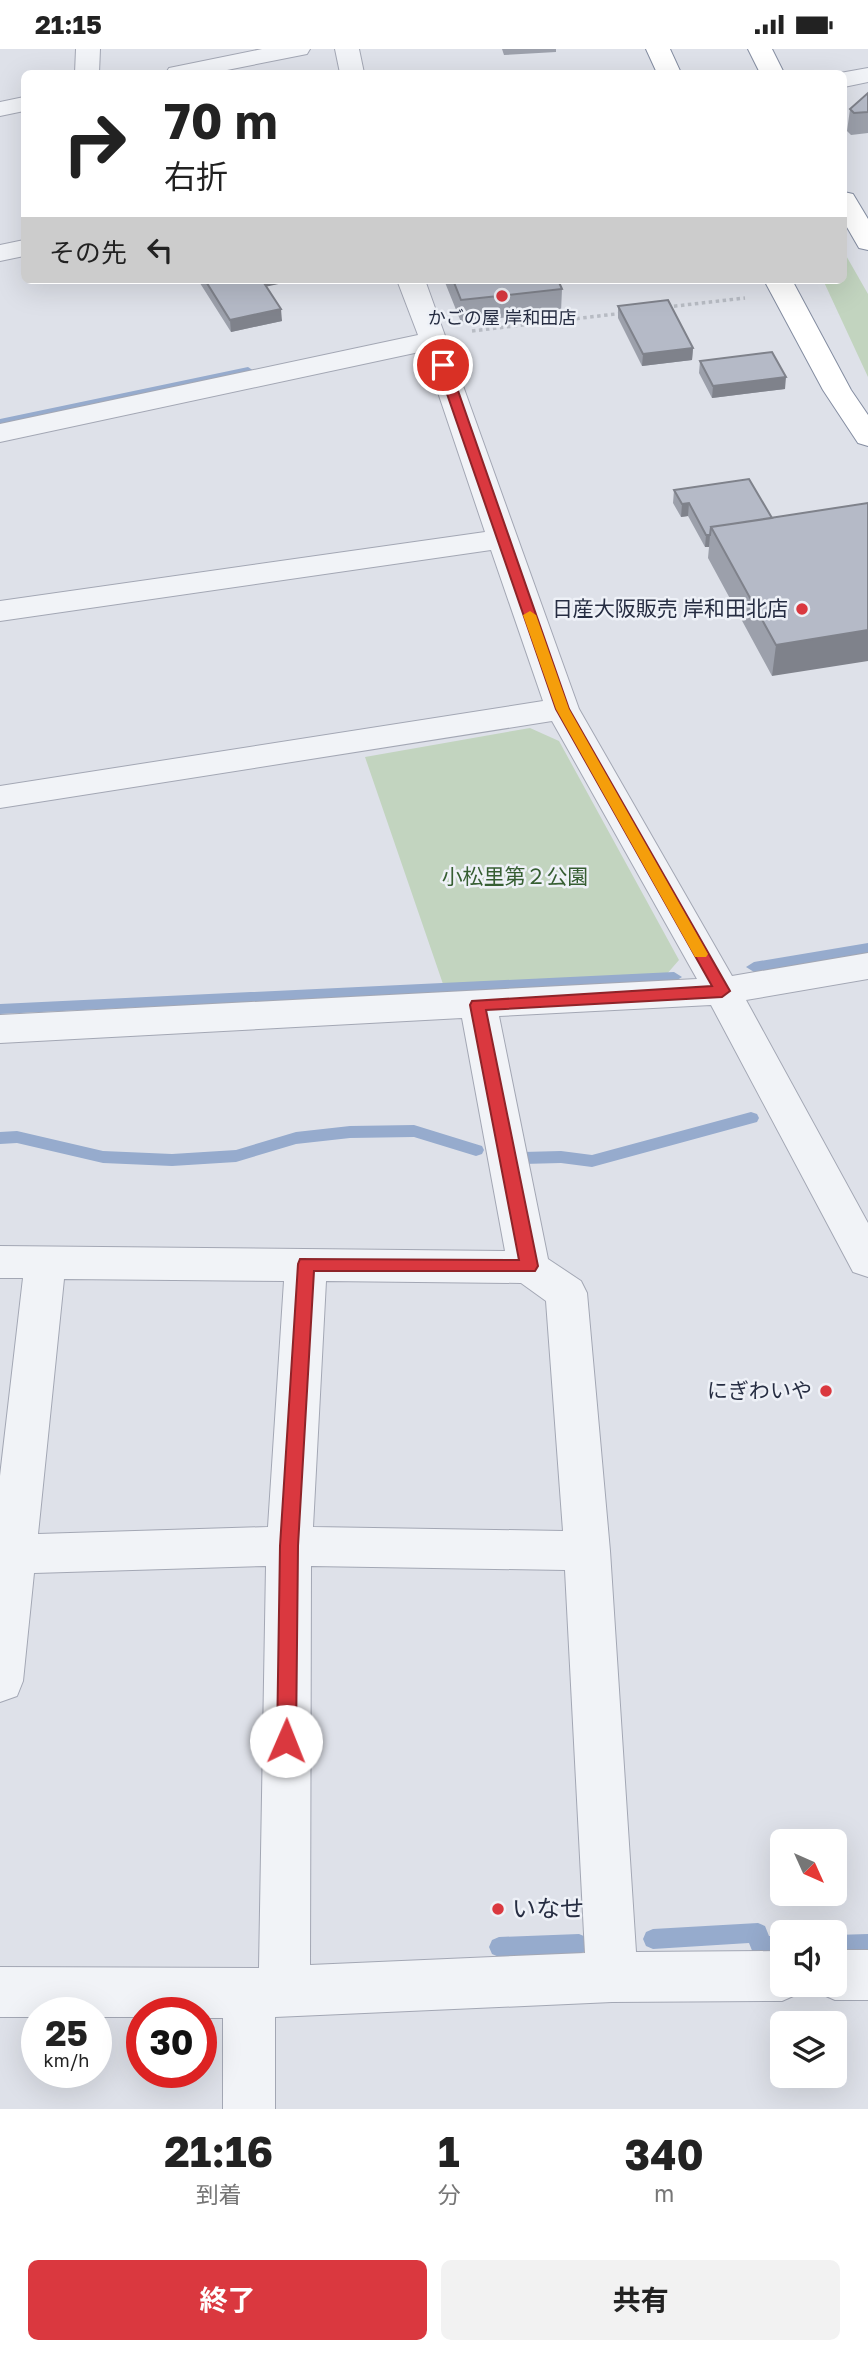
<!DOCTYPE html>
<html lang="ja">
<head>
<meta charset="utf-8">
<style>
	body { margin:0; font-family:"Golos Text","Noto Sans JP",sans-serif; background:#f2f2f2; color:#222; height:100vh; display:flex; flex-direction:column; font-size:26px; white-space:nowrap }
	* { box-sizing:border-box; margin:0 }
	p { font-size:23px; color:#767676 }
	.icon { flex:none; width:38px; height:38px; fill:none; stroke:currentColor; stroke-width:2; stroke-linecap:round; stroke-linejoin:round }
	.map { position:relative; height:2060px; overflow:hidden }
	.sheet { display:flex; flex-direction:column; background:#fff; flex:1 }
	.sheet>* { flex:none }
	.guide { position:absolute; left:21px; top:21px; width:826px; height:214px; border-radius:10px; box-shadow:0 7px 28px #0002; background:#fff; color:#222; overflow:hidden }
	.needle { width:46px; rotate:135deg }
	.buttons { position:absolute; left:770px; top:1780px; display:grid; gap:14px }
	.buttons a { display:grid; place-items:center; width:77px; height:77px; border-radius:10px; background:#fff; box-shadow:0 7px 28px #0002; font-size:35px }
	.speed { position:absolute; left:21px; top:1948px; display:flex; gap:14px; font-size:35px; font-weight:700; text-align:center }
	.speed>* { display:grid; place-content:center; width:91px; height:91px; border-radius:50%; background:#fff; box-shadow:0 7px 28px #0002; line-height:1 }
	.speed small { font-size:18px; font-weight:400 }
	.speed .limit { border:10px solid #d22; background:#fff; color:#111 }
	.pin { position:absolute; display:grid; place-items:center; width:60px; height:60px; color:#fff; margin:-30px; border:4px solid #fff; border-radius:50%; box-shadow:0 2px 7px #0007 }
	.me { position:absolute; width:77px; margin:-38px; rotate:1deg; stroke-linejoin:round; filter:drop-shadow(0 0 5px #0008) }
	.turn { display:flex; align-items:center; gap:24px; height:147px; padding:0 28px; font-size:32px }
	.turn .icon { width:91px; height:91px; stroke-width:2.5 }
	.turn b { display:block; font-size:49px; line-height:60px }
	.then { display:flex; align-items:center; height:66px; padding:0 28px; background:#0003; gap:14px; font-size:26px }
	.eta { display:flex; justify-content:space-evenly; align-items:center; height:119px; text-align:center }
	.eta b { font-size:42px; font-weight:700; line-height:49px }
	.button { display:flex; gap:14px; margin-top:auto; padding:14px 28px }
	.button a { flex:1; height:80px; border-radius:10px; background:#da383f; color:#fff; font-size:28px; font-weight:700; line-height:80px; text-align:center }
	.button a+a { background:#f2f2f2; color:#222 }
	.status { display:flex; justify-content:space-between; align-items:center; height:49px; padding:0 35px; background:#fff; direction:ltr }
	.status svg { height:19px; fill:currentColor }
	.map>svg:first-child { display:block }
</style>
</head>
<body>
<div class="status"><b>21:15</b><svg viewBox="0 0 49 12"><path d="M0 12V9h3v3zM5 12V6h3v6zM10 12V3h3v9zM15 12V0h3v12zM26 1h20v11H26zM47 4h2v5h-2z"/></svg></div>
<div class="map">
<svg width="868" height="2060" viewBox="0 0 868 2060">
	<rect width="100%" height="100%" fill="#dee1e9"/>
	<path fill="#c2d4bf" d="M844,203L868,245V328L823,231H844Z
		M530,679L559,692L679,911L666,926L443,935L365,708Z"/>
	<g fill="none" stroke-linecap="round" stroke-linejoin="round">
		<path fill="#96abcd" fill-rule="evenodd" d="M248,318L254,322L252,324L0,378V370Z
			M868,894V904L754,923L746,918L754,913Z
			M674,923L682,928L674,933L0,965V955Z
			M751,1063L757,1065L759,1069L757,1073L592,1118L561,1114L523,1115L517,1113L515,1109L517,1105L523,1103L561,1102L592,1106Z
			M414,1076L482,1097L484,1101L482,1105L476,1107L414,1088L350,1089L296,1095L236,1113L172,1117L103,1114L17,1094L0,1095V1083L17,1082L103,1102L172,1105L236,1101L296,1083L350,1077Z
			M758,1874L765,1877L769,1887H782V1907H760L753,1904L749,1894L653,1900L646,1897L643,1890L646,1883L653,1880Z
			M579,1885L586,1888L589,1895L586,1902L579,1905L499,1908L492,1905L489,1898L492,1891L499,1888Z
			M868,1885V1905L835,1906V1886Z"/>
		<g stroke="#a3a7b4" stroke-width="2">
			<path id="minor" d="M76,0H100L99,24H75Z
				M262,0H310L307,5L212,24H166L169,19Z
				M335,0H359L364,24H340Z
				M868,19V33L844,38V24H840Z
				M24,48V62L0,67V53Z
				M24,191V207L0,212V196Z
				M397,231H425L579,660L732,927L868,904V930L746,951L868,1174V1228L853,1223L711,956L499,967L548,1210L581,1232L587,1244L610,1502L636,1903L782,1902V1936H804L800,1944L782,1952L612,1953L275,1968V2060H223V1969H201V1964H142V1968H96V1964H37V1968H0V1918L259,1919L266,1517L34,1524L23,1632L17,1647L0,1653V1427L23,1229H0V1197L505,1202L462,969L0,994V966L697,930L552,672L0,759V737L543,652L491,501L0,572V552L485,483L424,302L0,393V375L418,286ZM64,1230L284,1232L268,1478L38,1485ZM326,1232L521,1234L546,1252L563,1482L313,1478ZM311,1517L565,1521L585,1904L310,1916Z
				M835,1901H868V1951H835L817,1943L814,1936H835Z"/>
		</g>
		<g stroke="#848da1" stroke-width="2">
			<path id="highway" d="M646,0H670L681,24H657Z
				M748,0H772L784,24H760Z
				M844,143L853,145L868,170V201L859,199L844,173Z
				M764,231H792L851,341L868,366V397L858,394L823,341Z"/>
		</g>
		<path stroke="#b8bcc4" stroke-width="3.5" stroke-dasharray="3.5 3.5" stroke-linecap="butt" d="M667,258L745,249
			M472,282L624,264"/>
		<use href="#minor" fill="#f1f3f7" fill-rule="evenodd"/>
		<use href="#highway" fill="#fff" fill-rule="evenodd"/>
	</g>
	<path fill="#9ca0ab" d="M502,0H556V3L504,6Z
		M868,44V84L851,86L847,82L850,60Z
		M198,231H297L266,237L282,272L231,283Z
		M444,231H558L562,240L561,263L461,273Z
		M618,257L693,299L692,311L642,317L618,269Z
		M700,312L785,340L712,349L699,324Z
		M674,441L772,469L868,454L772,627L708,509L709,498H705L688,467L681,468L673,454Z"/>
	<path fill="#7f828b" d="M259,231H297L260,239Z
		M281,260L282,272L231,283L230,271Z
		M693,299L692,311L642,317L643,305Z
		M786,328L785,340L712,349L713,337Z
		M689,454L688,467L681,468L682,455Z
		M706,486H710L709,498H705Z
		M868,581V612L772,627L776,596Z"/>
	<path fill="#b5bac7" stroke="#7f828b" stroke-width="2" d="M868,44V63L854,64L850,60Z
		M205,231H262L281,260L230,271Z
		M453,231H558L562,240L461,251Z
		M668,251L693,299L643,305L618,257Z
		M772,303L786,328L713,337L700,312Z
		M749,430L772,469L711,478L710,486H706L689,454L682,455L674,441Z
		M868,454V581L776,596L711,478Z"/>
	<path fill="#da383f" stroke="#8e2429" stroke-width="2" d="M443,313L449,316L569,660L730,942L722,948L486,961L538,1217L535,1222H314L298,1497L296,1692L293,1699L286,1701L279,1699L277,1692L280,1497L298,1215L300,1210L519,1211L470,956L472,952L712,937L556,660L437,316Z"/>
	<path fill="#f59e0b" d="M530,562L536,566L569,660L708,905L706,908H695L556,660L523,566Z"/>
	<g fill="#da383f" stroke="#eef1f7" stroke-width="2.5">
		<circle cx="502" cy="247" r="7"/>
		<circle cx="802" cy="560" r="7"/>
		<circle cx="826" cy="1342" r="7"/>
		<circle cx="498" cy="1860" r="7"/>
	</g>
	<g text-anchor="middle" stroke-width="5" stroke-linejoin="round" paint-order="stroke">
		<g font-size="18" fill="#262d42" stroke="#eef1f7">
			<text x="502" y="275">かごの屋 岸和田店</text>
		</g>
		<g font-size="21" fill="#262d42" stroke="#eef1f7" text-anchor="end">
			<text x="788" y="567">日産大阪販売 岸和田北店</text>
			<text x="812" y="1349">にぎわいや</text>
		</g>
		<g font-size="21" fill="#365e32" stroke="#eef1f7">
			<text x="515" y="835">小松里第２公園</text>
		</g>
		<g font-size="24" fill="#262d42" stroke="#eef1f7" text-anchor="start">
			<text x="512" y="1868">いなせ</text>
		</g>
	</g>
</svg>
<div class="buttons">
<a><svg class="needle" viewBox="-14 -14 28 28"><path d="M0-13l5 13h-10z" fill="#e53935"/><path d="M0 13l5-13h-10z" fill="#767676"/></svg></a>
<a><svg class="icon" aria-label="sound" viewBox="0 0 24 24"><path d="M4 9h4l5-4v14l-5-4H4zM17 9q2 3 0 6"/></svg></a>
<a><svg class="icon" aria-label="layers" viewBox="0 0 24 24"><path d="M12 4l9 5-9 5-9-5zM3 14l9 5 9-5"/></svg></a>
</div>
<div class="speed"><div>25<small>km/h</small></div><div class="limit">30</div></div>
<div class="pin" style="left:443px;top:316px;background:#d93025"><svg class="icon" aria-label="arrive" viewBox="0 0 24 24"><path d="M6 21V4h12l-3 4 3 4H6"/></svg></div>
<svg class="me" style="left:286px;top:1692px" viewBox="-20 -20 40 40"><circle r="19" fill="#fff"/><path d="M0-13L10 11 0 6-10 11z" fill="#da383f"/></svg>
<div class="guide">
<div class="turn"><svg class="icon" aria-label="right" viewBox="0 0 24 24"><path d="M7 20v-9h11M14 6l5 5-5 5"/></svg><div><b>70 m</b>右折</div></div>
<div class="then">その先<svg class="icon" aria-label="left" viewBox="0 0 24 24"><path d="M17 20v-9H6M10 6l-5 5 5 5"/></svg></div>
</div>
</div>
<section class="sheet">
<div class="eta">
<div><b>21:16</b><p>到着</p></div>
<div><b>1</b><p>分</p></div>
<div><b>340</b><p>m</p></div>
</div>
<div class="button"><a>終了</a><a>共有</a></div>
</section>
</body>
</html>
